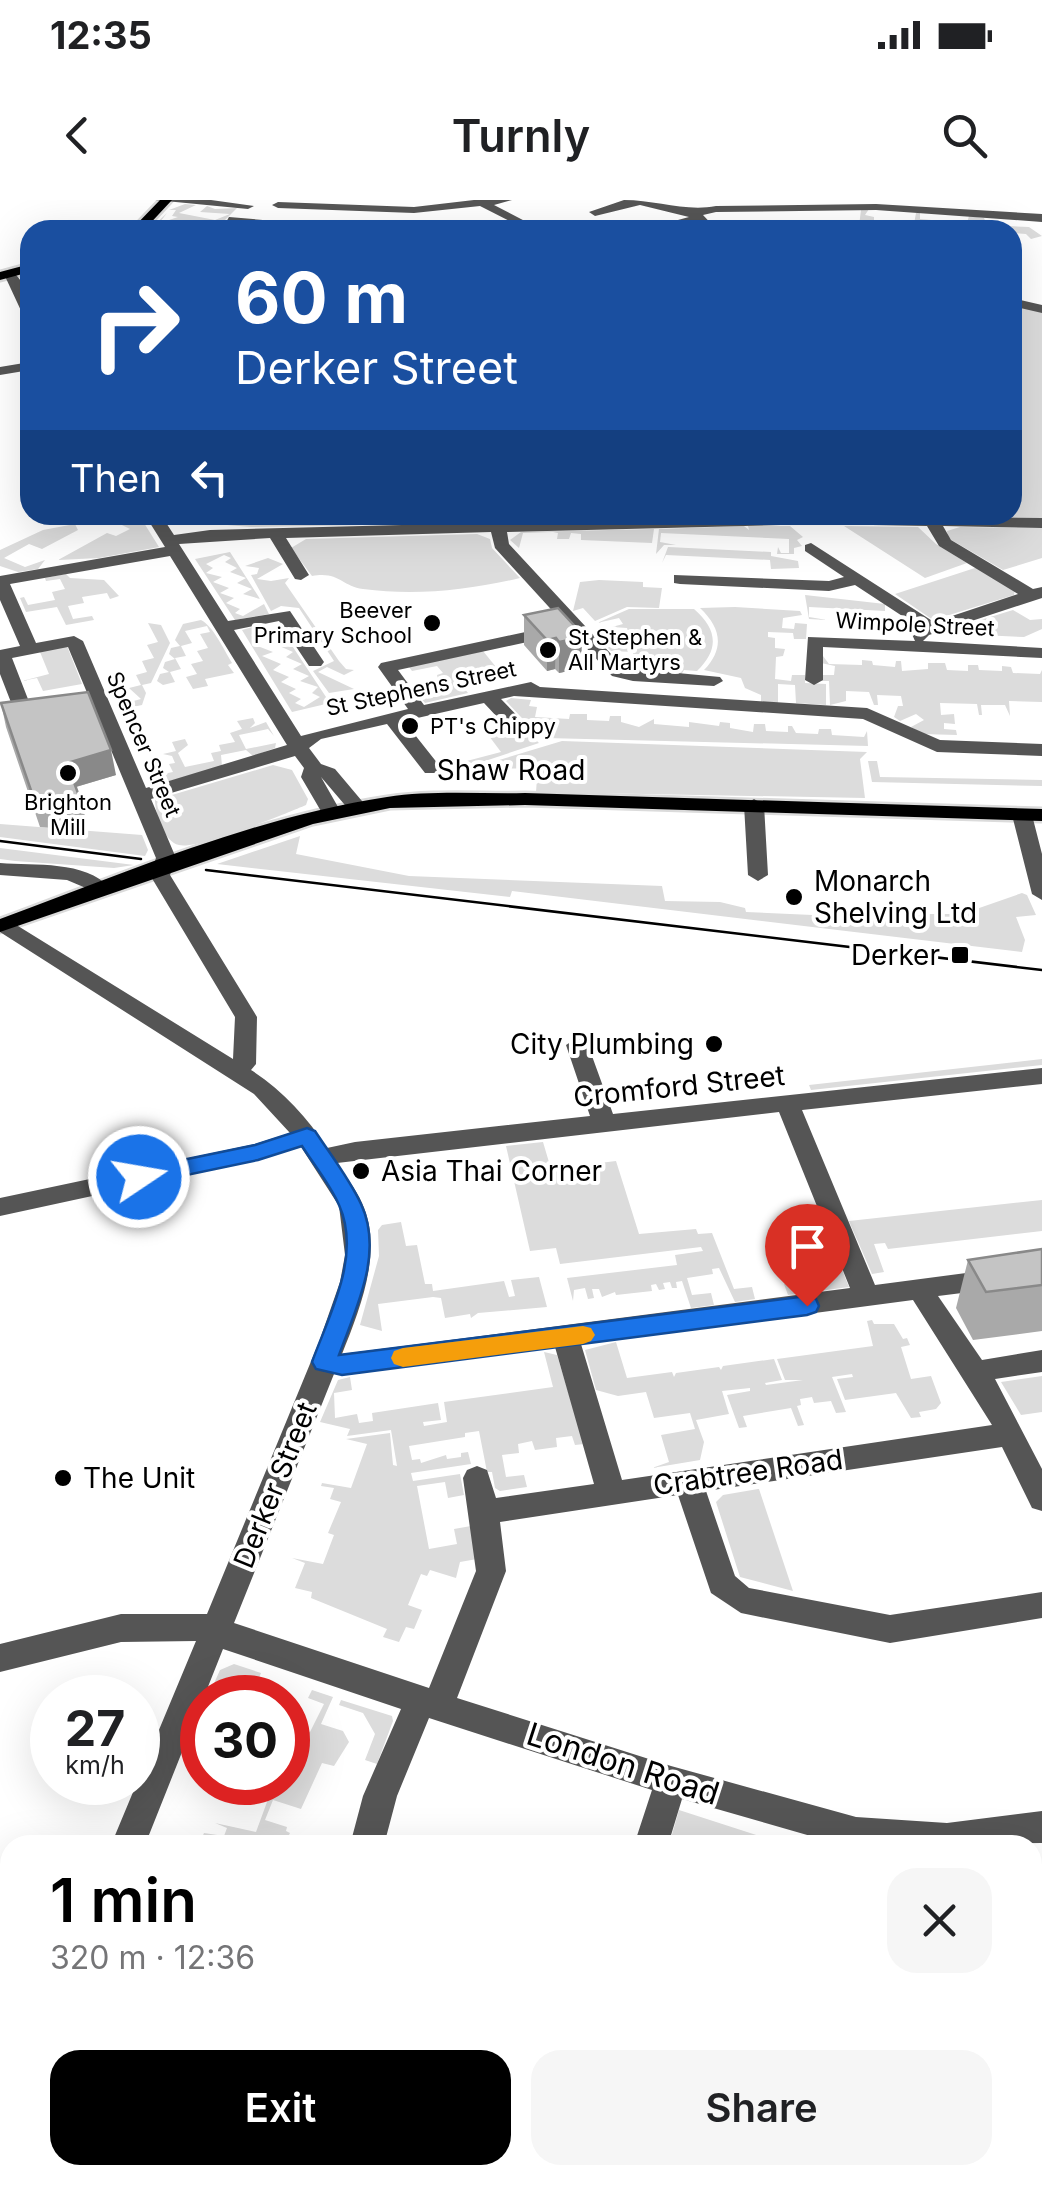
<!DOCTYPE html>
<html lang="en">
<head>
<meta charset="utf-8">
<style>
	body { margin:0; font-family:Inter,sans-serif; background:#f6f6f6; color:#202124; height:100vh; display:flex; flex-direction:column; font-size:38px; white-space:nowrap }
	* { box-sizing:border-box; margin:0 }
	p { font-size:32px; color:#757577 }
	.icon { flex:none; width:55px; height:55px; fill:none; stroke:currentColor; stroke-width:2; stroke-linecap:round; stroke-linejoin:round }
	.map { position:relative; flex:1; overflow:hidden }
	.panel { position:absolute; left:0px; top:1635px; width:1042px; height:350px; display:flex; flex-direction:column; background:#fff; border-radius:30px 30px 0 0; box-shadow:0 10px 40px #0002 }
	.panel>* { flex:none }
	.banner { position:absolute; left:20px; top:20px; width:1002px; height:305px; border-radius:30px; box-shadow:0 10px 40px #0002; background:#1a4fa0; color:#fff; overflow:hidden }
	.speed { position:absolute; left:30px; top:1475px; display:flex; gap:20px; font-size:50px; font-weight:700; text-align:center }
	.speed>* { display:grid; place-content:center; width:130px; height:130px; border-radius:50%; background:#fff; box-shadow:0 10px 40px #0002; line-height:1 }
	.speed small { font-size:25px; font-weight:400 }
	.speed .limit { border:15px solid #d22; background:#fff; color:#111 }
	.pin { position:absolute; display:grid; place-items:center; width:85px; height:85px; color:#fff; margin:-102px -42px; border-radius:50% 50% 50% 0; rotate:-45deg; box-shadow:0 0 10px #0007 }
	.pin .icon { rotate:45deg }
	.me { position:absolute; width:110px; margin:-55px; rotate:78deg; stroke-linejoin:round; filter:drop-shadow(0 0 8px #0008) }
	.turn { display:flex; align-items:center; gap:35px; height:210px; padding:0 50px; font-size:45px }
	.turn .icon { width:130px; height:130px; stroke-width:2.5 }
	.turn b { display:block; font-size:70px; line-height:85px }
	.then { display:flex; align-items:center; height:95px; padding:0 50px; background:#0003; gap:20px; font-size:38px }
	.round { display:grid; place-items:center; flex:none; width:105px; height:105px; border-radius:30px; background:#f6f6f6 }
	.summary { display:flex; align-items:center; justify-content:space-between; height:170px; padding:0 50px }
	h1 { font-size:60px; font-weight:600; line-height:75px; color:#000 }
	.cta { display:flex; gap:20px; margin-top:auto; padding:20px 50px }
	.cta a { flex:1; height:115px; border-radius:30px; background:#000; color:#fff; font-size:40px; font-weight:600; line-height:115px; text-align:center }
	.cta a+a { background:#f6f6f6; color:#202124 }
	.status { display:flex; justify-content:space-between; align-items:center; height:70px; padding:0 50px; background:#fff; direction:ltr }
	.status svg { height:28px; fill:currentColor }
	header { display:flex; justify-content:space-between; align-items:center; height:130px; padding:0 50px; background:#fff; font-size:45px; font-weight:600 }
	.map>svg:first-child { display:block }
</style>
</head>
<body>
<div class="status"><b>12:35</b><svg viewBox="0 0 49 12"><path d="M0 12V9h3v3zM5 12V6h3v6zM10 12V3h3v9zM15 12V0h3v12zM26 1h20v11H26zM47 4h2v5h-2z"/></svg></div>
<header><svg class="icon" aria-label="back" viewBox="0 0 24 24"><path d="M15 5l-7 7 7 7"/></svg>Turnly<svg class="icon" aria-label="search" viewBox="0 0 24 24"><circle cx="10" cy="10" r="6"/><path d="M15 15l6 6"/></svg></header>
<div class="map">
<svg width="1042" height="1985" viewBox="0 0 1042 1985">
	<rect width="100%" height="100%" fill="#fff"/>
	<path fill="#dcdcdc" d="M185,4L196,5L179,13L215,20L230,14L200,12L207,6L215,9L237,8L221,24L196,23L226,30L150,29L167,13L160,22L191,24L169,20L178,17L172,16L176,10H169Z
		M869,9L865,15L874,17V21L914,24L916,13H920V19L967,23L969,16L984,18L987,25L1029,27L1042,36L1031,39L1026,34L1013,33L1012,30L872,23L871,28L859,26L861,10Z
		M1013,103L1042,111V319L903,318L902,315H1012Z
		M117,315H139L159,347L99,358L58,360L107,333L116,336L130,329L122,325Z
		M174,315H889L251,327L191,322Z
		M75,324L78,330L42,349L29,344L4,358L25,367L45,360L38,369L18,372L0,366V350L43,330Z
		M744,326L749,330L748,326H790L803,337L797,340L802,346L794,348V354H777L778,347L781,353H789V339L661,333L660,342L676,345H664L656,354L659,329Z
		M844,326L918,327L936,344L967,363L925,378Z
		M960,327L1042,328V358L1003,370L948,338L947,331Z
		M654,329L652,343L581,340V334L571,333L569,339H557L558,333L553,332L523,333L519,348L510,340L521,332Z
		M477,334L490,339L492,348L520,378C469,390 416,396 363,389C341,386 339,371 312,376L291,348L306,339Z
		M668,347L771,352V356L798,361L799,368L771,369L770,360L666,355L662,363Z
		M230,352L260,399L243,394L252,389L237,383L246,378L230,372L237,368L225,362L231,358L224,355L206,364L213,368L206,373L222,377L213,382L229,388L220,393L234,398L226,403L240,409L235,413L243,416L264,404L269,414L235,420L195,359Z
		M268,358L283,364L257,379L271,381L289,378L285,383L339,461L346,469L354,470L344,475L327,467L318,472L354,489L329,493L313,471L334,461L299,408L281,406L271,411L251,375L257,374L259,368L245,366Z
		M978,367L1015,389L1014,395L933,420L895,394Z
		M66,374L70,378L104,380L119,396L110,399L107,393L82,397L84,403L68,406L73,419L92,416L94,420L66,425L57,407L26,412L20,398L24,397L28,405L55,400L52,392L65,389L60,379L46,381L45,378Z
		M599,380L643,382V387L662,388L659,408L627,407L595,421L583,408L573,411L580,382Z
		M805,395L885,404V411L809,407V417L827,420L809,419Z
		M735,407L800,411L802,415L783,418L782,428L794,429L795,423L807,424L806,439H794L793,433L768,432V437L775,438V448L785,449L783,456L776,457L775,479L791,481L792,475H805V483L826,484V505L796,503L795,485L778,484V503L761,502V495L745,488L741,478L704,470C725,448 721,428 700,408Z
		M629,409H694C717,429 720,449 697,471L684,470L681,475L652,472L654,461L633,456V452L611,451L606,446H629L630,439L610,436L629,435L627,428L612,427L623,424L619,418L597,423Z
		M1013,410L1030,420L1042,419V429L1024,437L938,433Z
		M201,420C213,426 223,448 232,463L228,465L234,473L205,479L208,486L193,489L186,477L197,474L191,464L203,461L197,451L208,448L200,434L210,432L207,426L185,431L192,443L181,446L186,456L175,458L181,469L170,472L175,482L163,485L157,481L160,474L169,472L163,468L165,462L175,459L169,454L171,448L180,446L175,440L183,424Z
		M148,423L161,425L170,443L151,483L142,485L146,493L142,505L128,508L126,503L141,499L129,488L141,485L136,475L147,472L142,461L154,458L147,445L158,442Z
		M256,426L265,430L251,435L260,441L255,445L273,452L262,456L281,464L273,470L289,477L281,482L296,489L289,493L301,499L295,503L304,507L320,497L312,493L318,487L300,481L309,476L293,469L302,464L286,457L293,452L277,445L285,440L272,435L281,429L330,503L292,512L242,430Z
		M67,446L82,484L43,491L37,478L22,481L49,474L40,452Z
		M483,451L496,467L453,474L468,493L425,503L411,486L438,479L437,475L443,473L437,466L412,471L409,467Z
		M823,456L829,464L862,465V460L872,461L873,465L895,467L896,461H901L902,471L928,469V463H945L947,470L968,471V465H978L979,470L1002,471V466L1011,467L1013,473L1040,474L1042,470V502L1009,501L1010,516L1005,505H981L982,515H979L977,504L940,503L941,515L954,514L955,524L944,523V529L956,530L957,535L922,534L911,527L924,520L916,514L900,521L894,517L898,506H903L901,496L877,495L878,505H874L869,492L846,491V501L830,505L829,481H821L823,475H834L835,466L821,463Z
		M511,498L531,500L529,506L537,507L535,517L569,519L570,514H587V520L609,521L610,516H621V522L639,527L654,519V524L689,527V522L719,526L720,522L730,523V528L753,532L754,524H765L766,531L788,532V526H792L796,533L818,534L819,529H831L832,535L864,537L867,531L868,546L546,538L536,533L506,501Z
		M253,518L255,523L250,528L266,522L274,536L268,529L239,535L246,549L276,543L275,548L253,556L246,550L221,555L222,566L167,582L163,574L173,572L169,564L175,563L172,556L163,554L176,551L172,542L185,539L188,545L178,553L185,567L214,561L211,553L221,551L219,545L235,542L230,533L242,529L237,521Z
		M508,532L516,536L529,533L539,543L464,568H440L501,552L489,536Z
		M562,541L867,552L860,559L865,598L536,592L537,578C521,561 497,571 477,577L478,568L486,564Z
		M868,561H877L880,577L1042,580V586L872,582Z
		M273,565L292,570L308,599L306,605C285,614 197,650 179,645C164,642 155,613 155,600Z
		M0,624L142,635L148,650L145,656L0,637Z
		M300,636L296,654L409,676L662,686L665,701L720,702L745,708L746,712L902,719L925,714H962L1022,693L1027,695L1036,715L1016,717L1025,740L1022,752L512,691L510,697L217,664Z
		M0,648L134,665L114,668L15,661L0,659Z
		M1042,859V865L811,890L809,885Z
		M543,942L551,969L616,961L639,1034L696,1029L698,1034L712,1033L734,1089L752,1087L755,1099L735,1102L719,1068L712,1069L713,1074L687,1078L692,1095L711,1093L714,1105L691,1108L682,1081L676,1082L677,1088H672L670,1082L663,1083L665,1089L659,1090L656,1084L651,1085L652,1091L616,1095L615,1092L602,1097L599,1089H592L594,1098L588,1099L585,1088L574,1090L573,1101L567,1078L677,1065L675,1055L703,1051L701,1047L560,1064L556,1048L530,1051L506,946Z
		M1042,1000V1031L888,1049L885,1043L874,1044L884,1072L872,1074L849,1021Z
		M401,1022L406,1046L417,1045L425,1084H432L433,1091L504,1081L509,1097L515,1096L511,1080L539,1077L547,1107L478,1113L471,1118L470,1114L445,1118L441,1098L433,1097L378,1104L382,1131L360,1125L379,1056L378,1030L382,1025Z
		M821,1036L832,1045L849,1087L788,1095L784,1084L799,1081L788,1039Z
		M872,1120L874,1124H894L903,1139L907,1138L910,1145L901,1147L911,1179L931,1176L941,1203L936,1209L919,1212L921,1217L911,1218L896,1193L845,1200L837,1179L853,1177L852,1174L832,1177L846,1212L836,1213L831,1201L814,1203L812,1197L800,1199L801,1205L797,1206L804,1225L798,1226L791,1208L743,1216L747,1227L739,1228L727,1195L750,1191V1188L722,1191L729,1214L696,1220L704,1242L700,1260L652,1268L669,1262L661,1235L695,1229L690,1213L654,1218L646,1192L618,1196L596,1190L585,1150L616,1142L627,1178L672,1172L674,1177L676,1173L719,1167L721,1170L723,1166L774,1159L782,1180L765,1183L766,1185L803,1180H785L777,1159L873,1146L867,1121Z
		M544,1152L557,1155L584,1244L575,1245L572,1236L556,1238L557,1247L535,1250L532,1241L518,1244L519,1253L502,1255L506,1277L524,1275L527,1287L500,1291L495,1288L492,1272H487L479,1231L465,1233V1237L409,1246L412,1260L420,1259L421,1263L446,1255L447,1259L461,1257V1253L468,1252L471,1264L411,1273L413,1281L460,1274L464,1295L448,1298L445,1282L417,1286L429,1349L457,1344L454,1329L471,1326L477,1359L460,1362L456,1378L430,1370L427,1376L421,1374L408,1405L422,1410L414,1429L406,1427L399,1442L383,1437L387,1429L311,1398L312,1392L295,1388L305,1363L292,1358L323,1364L334,1335L328,1333L341,1302L330,1299L334,1288L321,1286L322,1283L351,1288L367,1244L346,1239L390,1233L393,1265L397,1266L391,1230L347,1236L350,1229L320,1222L338,1180L350,1177L352,1190L334,1193L335,1218L357,1214L359,1223L373,1221L372,1213L438,1203L441,1220L423,1222L424,1226L447,1222L444,1202L553,1187Z
		M1042,1176V1212L1021,1215L1001,1182Z
		M758,1289H759L793,1391L740,1377L716,1302L723,1295Z
		M234,1464L261,1473L255,1488L237,1484L232,1497H208L220,1470Z
		M312,1490L333,1497L321,1524L343,1531L349,1542L334,1566L322,1563L301,1609L273,1600L265,1620L287,1627L286,1631L290,1633L284,1645H199L204,1633L224,1636L227,1628L215,1623L256,1632L274,1583L288,1582V1524L310,1532L324,1504L308,1498Z
		M341,1500L392,1516L393,1521L377,1564L365,1560L375,1534L363,1513L339,1505Z
		M679,1610L787,1645H669Z
		M490,1975H809L814,1985H493Z"/>
	<g fill="none" stroke-linecap="round" stroke-linejoin="round">
		<g stroke="#dbdbdb" stroke-width="5">
			<path id="major" d="M160,0H172L144,30H131Z
				M30,64V72L0,80V72Z
				M525,593L1042,609V621L525,605L390,608L313,624L0,732V719C125,673 254,617 387,597C431,590 480,594 525,593Z"/>
		</g>
		<path fill="#555" fill-rule="evenodd" d="M155,0H211L254,6L248,9Z
			M474,0H512L494,5L542,30H527L480,6L414,13L278,8L272,5L278,2L414,7Z
			M624,0C656,0 686,12 716,6L876,4L1042,14V22L876,10L716,12L703,15L717,30H705L697,22L663,30H641L689,17L640,5L595,16L589,12Z
			M229,17L333,26L339,30L225,24Z
			M10,70C25,79 30,102 30,119L23,115L4,74Z
			M1012,98L1042,105V113L1012,106Z
			M30,162V170L0,175V167Z
			M145,315H161L174,335L210,330L789,315L1042,318V328L943,326L951,340L1033,389L1042,387V398L929,435L923,441L1042,448V458L823,447V480L814,485L805,480L808,437L915,441L911,432L919,427L855,385L829,391L680,384L674,383V375L829,381L844,377L805,351V345L811,343L934,422L1018,394L939,346L927,326L818,324L507,332L509,344L624,468L720,477L723,481L714,486L633,481L612,476L495,348L491,332L286,338L309,375L301,380L295,379L270,338L179,344L228,421L290,411L324,462L321,466H309L279,421L234,430L301,536L408,509L378,467L381,463L558,425L567,430L564,434L398,470L424,505L531,482L540,487L867,508L940,540L1042,544V556L937,552L863,519L514,496L501,499L527,526V534H513L484,503L404,521L442,569L439,573H425L387,524L321,539L309,548L321,564L335,569L367,607L364,611H350L321,577L342,614L332,620L325,618L301,577L304,568L295,556L151,599L176,658L170,675L257,817L256,864L251,870C281,889 308,918 327,948L355,942L590,916L566,845L577,838L588,845L613,914L1042,868V884L802,910L875,1085L1042,1063V1083L938,1096L982,1160L1042,1150V1172L995,1179L1042,1269V1311L1032,1308L1002,1247L706,1291L735,1376L749,1388L890,1415L1042,1392V1418L890,1443L741,1413L711,1393L678,1295L500,1322L506,1371L457,1498L671,1566L856,1617L947,1623L1042,1611V1643L842,1645L682,1599L668,1645H634L652,1590L429,1518L397,1596L384,1645H350L363,1596L401,1509L223,1449L145,1645H111L196,1441L121,1442L0,1472V1444L121,1414H207L319,1142L340,1082L345,1055L339,1006L301,947L258,960L0,1016V998L255,944L290,933L254,894L0,732V719H13L18,726L233,859L235,817L150,675L156,658L68,447L12,458L33,512L44,513V521L19,523L0,474V450L20,446L0,400V376L165,347ZM170,356L287,545L146,588L83,441L74,436L36,443L10,384ZM779,912L850,1088L342,1154C360,1109 384,1050 362,1003C356,989 345,976 337,963ZM913,1100L992,1225L622,1280L581,1144ZM555,1147L594,1284L496,1298L487,1270L477,1266L467,1270L463,1278L476,1371L429,1488L234,1423L334,1174Z
			M754,599L764,605L768,675L758,681L748,675L744,605Z
			M1022,609L1032,615L1042,654V700L1032,694L1012,615Z
			M0,663C35,666 85,660 110,688L100,694L67,680L0,675Z
			M0,1866H10V1904H0Z
			M10,1928V1975H18L14,1985H0V1932Z
			M453,1975H491L494,1985H456Z
			M819,1975H858L862,1985H823Z"/>
		<use href="#major" fill="#000" fill-rule="evenodd"/>
		<path stroke="#000" stroke-width="2.5" d="M0,641L141,659
			M206,670L1042,770"/>
	</g>
	<path fill="#a9a9a9" d="M524,415L582,434L581,465L578,466V469L559,473L555,469L547,471L524,445Z
		M1,503L116,575L76,587L83,607L88,631L40,627L6,527Z
		M1042,1049V1131L973,1140L956,1108L968,1060Z"/>
	<path fill="#898989" d="M582,434L581,465L578,466V469L559,473V442Z
		M556,438L555,469L547,471V440Z
		M111,550L116,575L72,588L67,563Z"/>
	<path fill="#c4c4c4" stroke="#898989" stroke-width="2.5" d="M558,408L582,434L576,435L579,438L559,442L556,438L547,440L524,415Z
		M88,492L111,550L67,563L83,607L35,602L1,503Z
		M1042,1049V1085L986,1092L968,1060Z"/>
	<path fill="#1a73e8" stroke="#114b97" stroke-width="2.5" d="M307,928L315,931C330,954 349,978 361,1004C384,1053 356,1108 339,1155L807,1096L816,1099L819,1106L816,1112L807,1115L342,1175L316,1169L312,1162C329,1115 362,1056 339,1005C330,984 314,965 302,946L258,960L139,985L128,977L139,969L255,945Z"/>
	<path fill="#f59e0b" d="M583,1126L591,1128L595,1135L591,1141L583,1144L403,1167L394,1164L391,1158L394,1151L403,1148Z"/>
	<g fill="#000" stroke="#fff" stroke-width="4">
		<circle cx="432" cy="423" r="10"/>
		<circle cx="548" cy="450" r="10"/>
		<circle cx="410" cy="526" r="10"/>
		<circle cx="68" cy="573" r="10"/>
		<circle cx="794" cy="697" r="10"/>
		<rect x="950" y="745" width="20" height="20" rx="5"/>
		<circle cx="714" cy="844" r="10"/>
		<circle cx="361" cy="971" r="10"/>
		<circle cx="63" cy="1278" r="10"/>
	</g>
	<g text-anchor="middle" stroke-width="8" stroke-linejoin="round" paint-order="stroke">
		<g font-size="22" fill="#000" stroke="#fff" text-anchor="start">
			<text x="412" y="418" text-anchor="end">Beever<tspan x="412" dy="25">Primary School</tspan></text>
			<text x="568" y="445">St Stephen &amp;<tspan x="568" dy="25">All Martyrs</tspan></text>
			<text x="430" y="534">PT's Chippy</text>
			<text x="68" y="610" text-anchor="middle">Brighton<tspan x="68" dy="25">Mill</tspan></text>
		</g>
		<g font-size="22" fill="#000" stroke="#fff">
			<text transform="translate(915 424) rotate(3)" y="8">Wimpole Street</text>
			<text transform="translate(421 488) rotate(-12)" y="8">St Stephens Street</text>
			<text transform="translate(144 544) rotate(67)" y="8">Spencer Street</text>
		</g>
		<g font-size="28" fill="#000" stroke="#fff">
			<text x="511" y="580">Shaw Road</text>
			<text transform="translate(679 886) rotate(-6)" y="10">Cromford Street</text>
			<text transform="translate(748 1272) rotate(-8)" y="10">Crabtree Road</text>
			<text transform="translate(275 1285) rotate(-68)" y="10">Derker Street</text>
		</g>
		<g font-size="28" fill="#000" stroke="#fff" text-anchor="start">
			<text x="814" y="691">Monarch<tspan x="814" dy="32">Shelving Ltd</tspan></text>
			<text x="940" y="765" text-anchor="end">Derker</text>
			<text x="694" y="854" text-anchor="end">City Plumbing</text>
			<text x="381" y="981">Asia Thai Corner</text>
			<text x="83" y="1288">The Unit</text>
		</g>
		<g font-size="32" fill="#000" stroke="#fff">
			<text transform="translate(623 1564) rotate(18)" y="11">London Road</text>
		</g>
	</g>
</svg>
<div class="speed"><div>27<small>km/h</small></div><div class="limit">30</div></div>
<div class="pin" style="left:807px;top:1106px;background:#d93025"><svg class="icon" aria-label="arrive" viewBox="0 0 24 24"><path d="M6 21V4h12l-3 4 3 4H6"/></svg></div>
<svg class="me" style="left:139px;top:977px" viewBox="-20 -20 40 40"><circle r="17" fill="#1a73e8" stroke="#fff" stroke-width="3"/><path d="M0-11L8 9 0 5-8 9z" fill="#fff"/></svg>
<div class="banner">
<div class="turn"><svg class="icon" aria-label="right" viewBox="0 0 24 24"><path d="M7 20v-9h11M14 6l5 5-5 5"/></svg><div><b>60 m</b>Derker Street</div></div>
<div class="then">Then<svg class="icon" aria-label="left" viewBox="0 0 24 24"><path d="M17 20v-9H6M10 6l-5 5 5 5"/></svg></div>
</div>
<section class="panel">
<div class="summary"><div><h1>1 min</h1><p>320 m · 12:36</p></div><a class="round"><svg class="icon" aria-label="close" viewBox="0 0 24 24"><path d="M6 6l12 12M18 6L6 18"/></svg></a></div>
<div class="cta"><a>Exit</a><a>Share</a></div>
</section>
</div>
</body>
</html>
